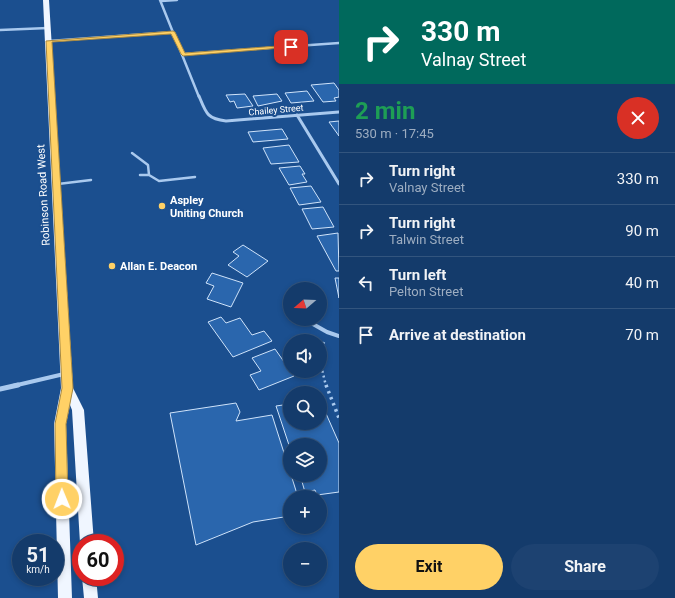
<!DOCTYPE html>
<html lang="en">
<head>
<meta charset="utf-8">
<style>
	body { margin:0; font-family:Roboto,sans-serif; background:#1d4271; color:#f1f3f6; height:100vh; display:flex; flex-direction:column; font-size:15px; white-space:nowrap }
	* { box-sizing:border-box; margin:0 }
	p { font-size:13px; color:#9dadc1 }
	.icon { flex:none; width:22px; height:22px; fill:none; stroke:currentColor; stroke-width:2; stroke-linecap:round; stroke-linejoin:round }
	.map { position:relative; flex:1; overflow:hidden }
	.details { display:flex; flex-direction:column; background:#143b6b; width:336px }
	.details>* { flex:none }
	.banner { background:#00695c; color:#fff; overflow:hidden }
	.needle { width:26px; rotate:251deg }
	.controls { position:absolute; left:283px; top:282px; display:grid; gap:8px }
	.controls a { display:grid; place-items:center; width:44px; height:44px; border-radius:50%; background:#143b6b; box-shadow:0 2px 6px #0003,0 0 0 1px #33557e; font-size:20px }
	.speed { position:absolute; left:12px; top:534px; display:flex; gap:8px; font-size:20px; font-weight:700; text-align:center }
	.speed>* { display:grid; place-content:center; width:52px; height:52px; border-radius:50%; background:#143b6b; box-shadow:0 2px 6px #0003,0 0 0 1px #33557e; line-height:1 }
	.speed small { font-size:10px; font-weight:400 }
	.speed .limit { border:6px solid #d22; background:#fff; color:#111 }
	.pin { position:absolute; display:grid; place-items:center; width:34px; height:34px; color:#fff; margin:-17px; border-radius:8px; box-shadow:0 2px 6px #0006 }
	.me { position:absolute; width:44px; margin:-22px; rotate:359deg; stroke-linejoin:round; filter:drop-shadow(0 0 3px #0008) }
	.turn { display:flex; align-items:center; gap:14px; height:84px; padding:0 16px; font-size:18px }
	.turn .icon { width:52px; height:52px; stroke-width:2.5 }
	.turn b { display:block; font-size:28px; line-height:34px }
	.round { display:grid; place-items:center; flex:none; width:42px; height:42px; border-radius:21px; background:#1d4271 }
	.head { display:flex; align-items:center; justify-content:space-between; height:68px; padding:0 16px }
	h1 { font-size:24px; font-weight:700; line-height:30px; color:#1e9e55 }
	.action { display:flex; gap:8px; margin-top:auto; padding:8px 16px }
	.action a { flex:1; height:46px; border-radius:24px; background:#ffd166; color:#111; font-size:16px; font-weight:700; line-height:46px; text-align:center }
	.action a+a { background:#1d4271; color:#f1f3f6 }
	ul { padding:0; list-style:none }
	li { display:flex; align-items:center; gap:12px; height:52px; padding:0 16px; border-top:1px solid #33557e }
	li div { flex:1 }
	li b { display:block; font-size:15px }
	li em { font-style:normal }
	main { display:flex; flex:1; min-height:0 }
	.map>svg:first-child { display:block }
</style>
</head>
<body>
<main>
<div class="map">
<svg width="339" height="598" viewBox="0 0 339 598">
	<rect width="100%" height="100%" fill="#1b4f8f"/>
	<path fill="#2a66ad" stroke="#cfe3fa" d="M334,83L339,90V97L334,98L336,101L323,102L311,85Z
		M307,91L314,101L291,103L285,93Z
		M245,94L253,106L237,108L234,101L230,102L226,95Z
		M277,94L282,101L258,106L253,96Z
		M339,121V136L329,122Z
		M282,129L288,139L253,142L248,132Z
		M289,145L299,162L271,164L263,148Z
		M300,166L305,174H302L307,182L289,185L279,168Z
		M311,186L321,202L299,205L290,188Z
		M323,207L334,227L312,229L302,209Z
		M338,233L339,271H336L317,236Z
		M243,245L268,261L247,277L228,265L239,256L233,252Z
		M212,273L243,283L231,307L207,299L214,286L206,283Z
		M335,278H339V298Z
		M221,317L226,323L240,318L252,335L264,331L272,341L233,357L208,322Z
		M275,349L294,376L259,390L250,375L261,371L252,358Z
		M320,400L339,443V492L317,495L315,490L305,492L300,475H320V445H290V448L276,406L290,404V423H320Z
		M236,403L240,412L236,421L272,415L298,497H290V516L253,522L196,545L170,413Z"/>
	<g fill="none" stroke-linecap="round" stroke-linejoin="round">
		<path stroke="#a9c9ee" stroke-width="2.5" stroke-dasharray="2 3" stroke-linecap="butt" d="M320,353L324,342
			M320,361L326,386"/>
		<path stroke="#a9c9ee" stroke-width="3.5" stroke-dasharray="2.5 4" stroke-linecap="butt" d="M326,385L339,418"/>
		<path stroke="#a9c9ee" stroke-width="2.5" d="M132,153L148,165L149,175
			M140,175H149L159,181L195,177
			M58,184L91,180"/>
		<path stroke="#a9c9ee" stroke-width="2.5" d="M160,0L199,97
			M161,1L177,0
			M0,30L48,28
			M49,41L173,32
			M183,54L339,43"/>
		<path stroke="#a9c9ee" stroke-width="3" d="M199,96C206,113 207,119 226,121L339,112
			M297,115L339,184"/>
		<path stroke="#a9c9ee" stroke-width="4" d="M304,319L327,332L339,336
			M13,386L64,374"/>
		<path stroke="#a9c9ee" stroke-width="5" d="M0,389L18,385"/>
		<path fill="#f0f6ff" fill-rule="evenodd" d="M43,0H49L73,388L84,410L94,543H81V545L80,543L72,410L70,405L66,424L72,598H58L54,424L61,388Z
			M82,577H96L98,598H84Z"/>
	</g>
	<path fill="#ffd166" stroke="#a68842" d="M173,31L175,32L185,53L291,45L294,47L183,56L181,54L171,34L52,42L73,388L66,424L68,499L66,503L62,505L57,503L56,499L55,424L62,388L46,41Z"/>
	<g fill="#ffd166" stroke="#1b4f8f" stroke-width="1.5">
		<circle cx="162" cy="206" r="4"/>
		<circle cx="112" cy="266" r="4"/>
	</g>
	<g text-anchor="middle" stroke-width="4" stroke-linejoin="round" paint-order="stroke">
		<g font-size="9" fill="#fff" stroke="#1b4f8f">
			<text transform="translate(276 110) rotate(-5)" y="3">Chailey Street</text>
		</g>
		<g font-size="11" fill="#fff" stroke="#1b4f8f">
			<text transform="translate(43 195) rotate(-93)" y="4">Robinson Road West</text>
		</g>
		<g font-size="11" font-weight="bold" fill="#fff" stroke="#1b4f8f" text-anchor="start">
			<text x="170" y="204">Aspley<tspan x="170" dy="13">Uniting Church</tspan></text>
			<text x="120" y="270">Allan E. Deacon</text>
		</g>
	</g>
</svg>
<div class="controls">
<a><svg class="needle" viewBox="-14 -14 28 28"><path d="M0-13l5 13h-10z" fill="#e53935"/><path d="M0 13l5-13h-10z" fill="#9dadc1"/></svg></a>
<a><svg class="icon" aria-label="sound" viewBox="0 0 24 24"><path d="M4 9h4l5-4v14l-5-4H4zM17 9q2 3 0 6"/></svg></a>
<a><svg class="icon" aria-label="search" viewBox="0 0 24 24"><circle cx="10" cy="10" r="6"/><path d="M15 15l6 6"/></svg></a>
<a><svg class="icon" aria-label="layers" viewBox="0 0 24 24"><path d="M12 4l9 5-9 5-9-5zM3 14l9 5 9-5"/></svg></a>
<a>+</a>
<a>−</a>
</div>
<div class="speed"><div>51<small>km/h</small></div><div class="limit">60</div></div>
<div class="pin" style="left:291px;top:47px;background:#d93025"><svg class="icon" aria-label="arrive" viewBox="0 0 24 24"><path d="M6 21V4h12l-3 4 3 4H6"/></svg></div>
<svg class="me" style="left:62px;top:499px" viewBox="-20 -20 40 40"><circle r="17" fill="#ffd166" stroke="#fff" stroke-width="3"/><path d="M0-11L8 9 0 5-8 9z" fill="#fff"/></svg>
</div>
<section class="details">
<div class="banner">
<div class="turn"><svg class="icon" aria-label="right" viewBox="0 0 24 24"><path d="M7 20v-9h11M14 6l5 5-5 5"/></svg><div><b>330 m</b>Valnay Street</div></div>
</div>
<div class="head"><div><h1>2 min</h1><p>530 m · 17:45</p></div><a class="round" style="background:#d93025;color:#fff"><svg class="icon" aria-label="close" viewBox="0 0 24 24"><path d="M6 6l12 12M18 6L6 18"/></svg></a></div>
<ul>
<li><svg class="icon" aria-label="right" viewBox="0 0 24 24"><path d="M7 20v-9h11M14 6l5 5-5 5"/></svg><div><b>Turn right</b><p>Valnay Street</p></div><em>330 m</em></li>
<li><svg class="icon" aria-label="right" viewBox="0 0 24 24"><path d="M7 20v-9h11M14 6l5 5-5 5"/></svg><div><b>Turn right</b><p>Talwin Street</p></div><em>90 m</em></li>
<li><svg class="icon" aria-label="left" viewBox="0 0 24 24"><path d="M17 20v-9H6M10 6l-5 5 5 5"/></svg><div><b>Turn left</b><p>Pelton Street</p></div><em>40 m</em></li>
<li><svg class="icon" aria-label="arrive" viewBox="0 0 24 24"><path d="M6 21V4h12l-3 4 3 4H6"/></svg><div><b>Arrive at destination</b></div><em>70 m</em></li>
</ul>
<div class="action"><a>Exit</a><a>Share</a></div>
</section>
</main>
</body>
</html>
